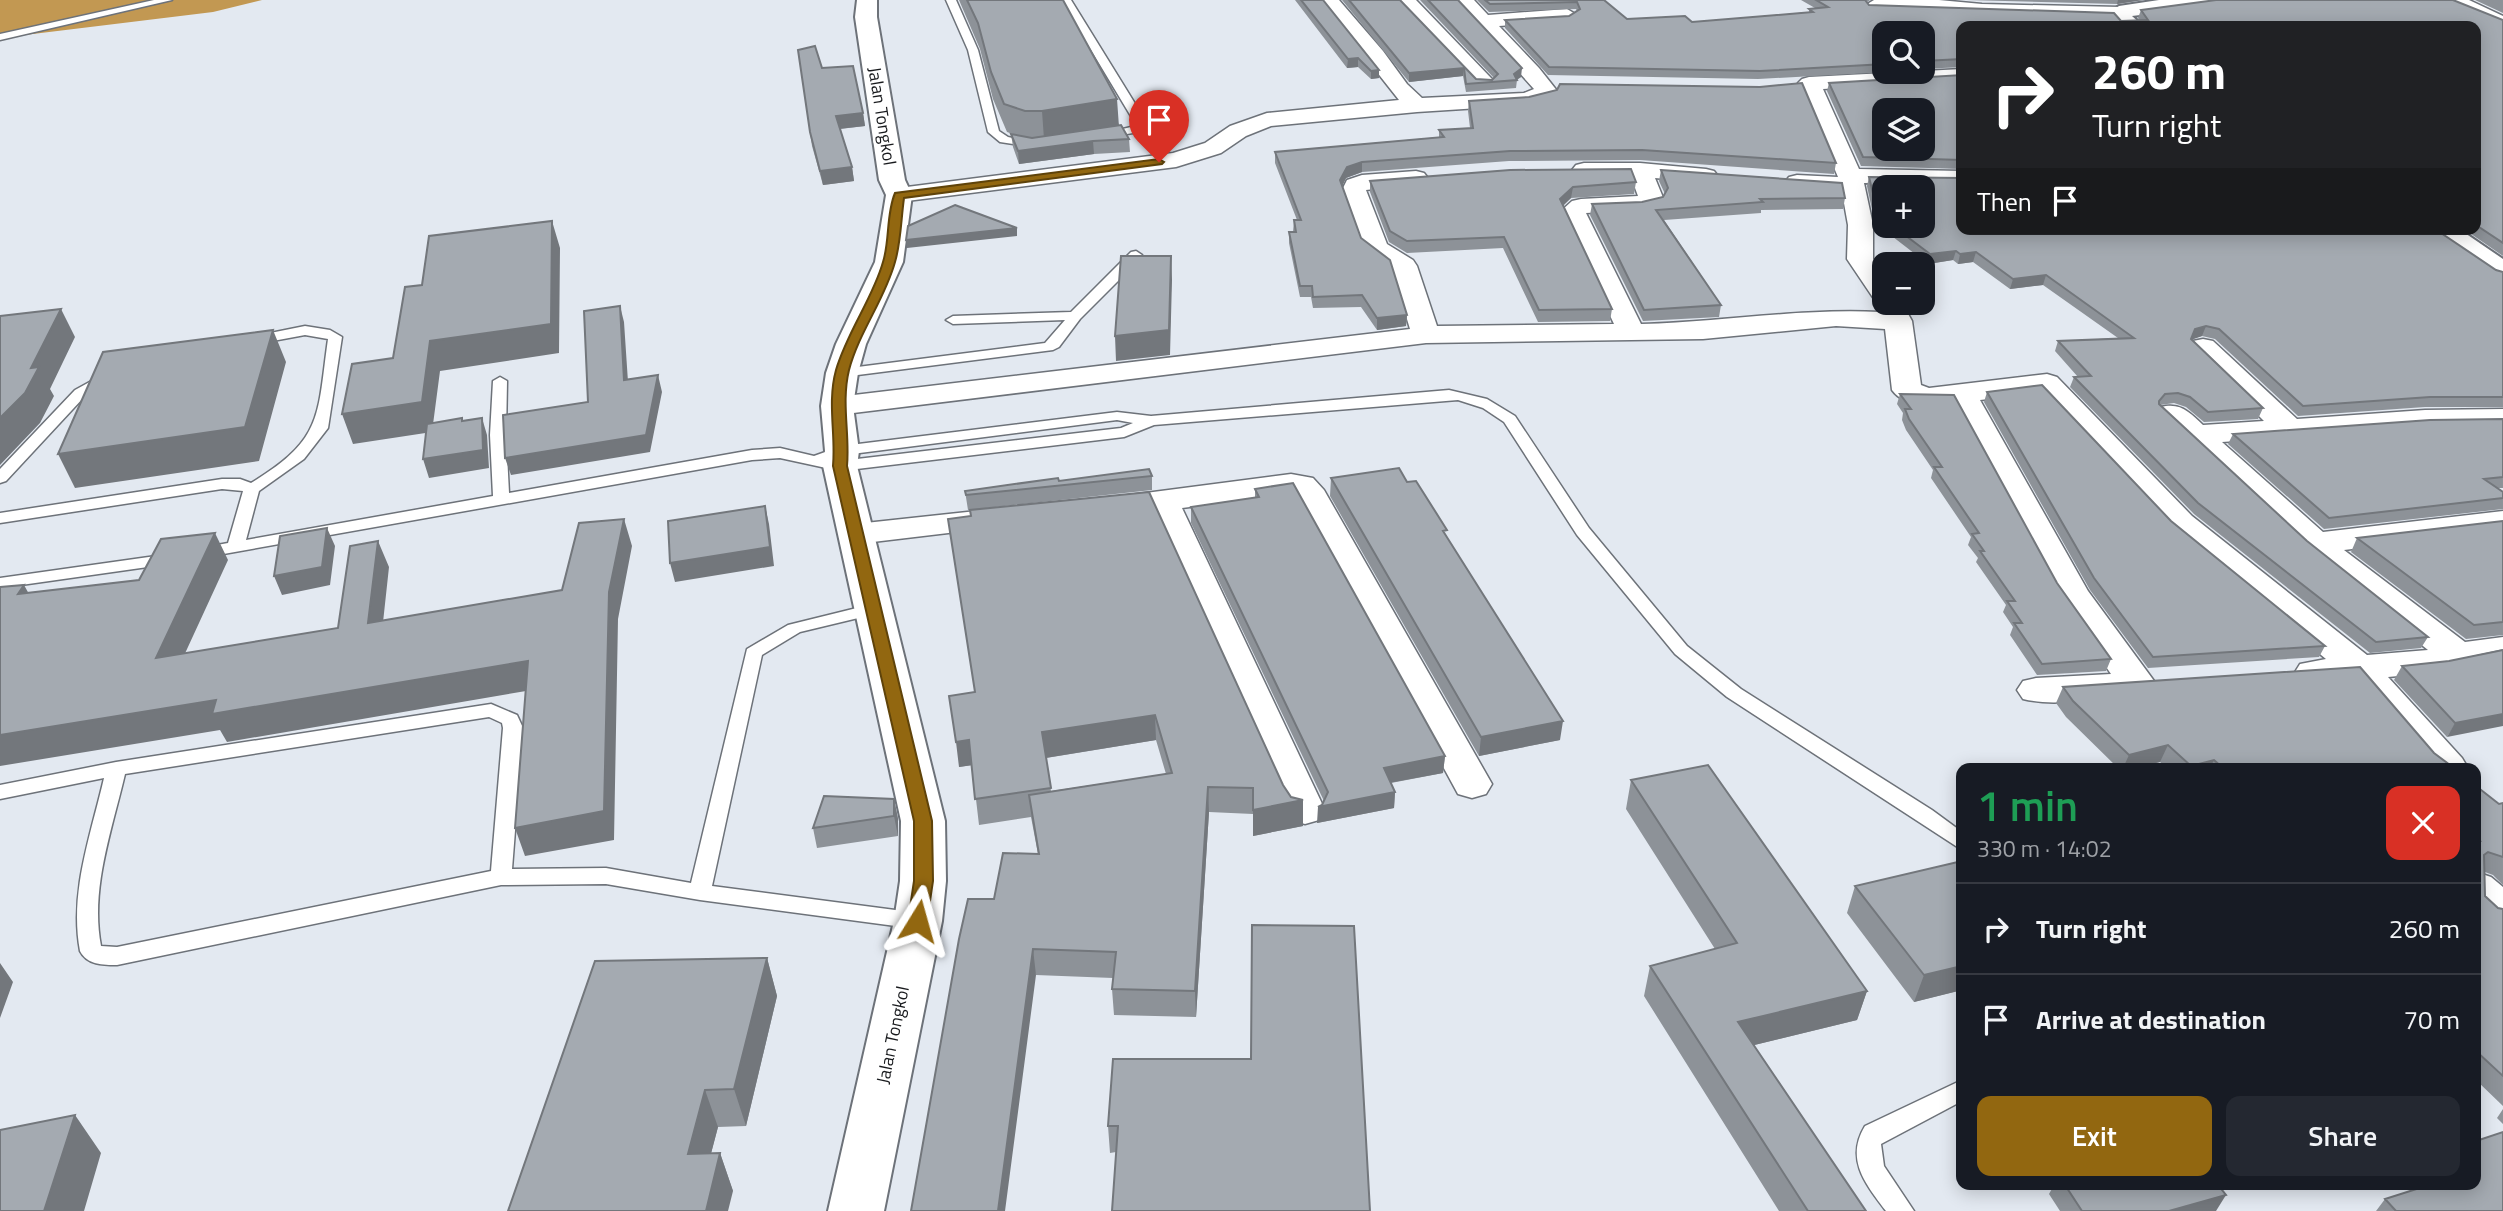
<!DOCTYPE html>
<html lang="en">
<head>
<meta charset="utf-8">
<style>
	body { margin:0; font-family:"Titillium Web",sans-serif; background:#242831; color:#f1f3f6; height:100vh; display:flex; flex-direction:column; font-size:26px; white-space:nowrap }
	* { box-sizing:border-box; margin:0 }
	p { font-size:23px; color:#9ea1a6 }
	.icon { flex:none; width:38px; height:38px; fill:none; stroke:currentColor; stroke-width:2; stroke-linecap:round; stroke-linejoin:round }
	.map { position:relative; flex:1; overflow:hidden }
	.side { position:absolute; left:1956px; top:763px; width:525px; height:427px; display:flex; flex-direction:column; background:#171b24; border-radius:14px; box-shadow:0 4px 18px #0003 }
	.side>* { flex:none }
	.top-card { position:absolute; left:1956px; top:21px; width:525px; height:214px; border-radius:14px; box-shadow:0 4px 18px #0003; background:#202124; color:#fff; overflow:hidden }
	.fabs { position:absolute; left:1872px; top:21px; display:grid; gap:14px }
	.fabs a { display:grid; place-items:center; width:63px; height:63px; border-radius:14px; background:#171b24; box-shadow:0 4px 18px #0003; font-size:35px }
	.pin { position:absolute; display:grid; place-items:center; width:60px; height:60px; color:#fff; margin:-72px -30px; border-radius:50% 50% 50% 0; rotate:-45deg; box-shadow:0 0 7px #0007 }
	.pin .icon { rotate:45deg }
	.me { position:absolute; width:77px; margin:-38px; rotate:8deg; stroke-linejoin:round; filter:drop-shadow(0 0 5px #0008) }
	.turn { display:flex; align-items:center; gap:24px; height:147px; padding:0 21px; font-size:32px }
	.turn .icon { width:91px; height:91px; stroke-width:2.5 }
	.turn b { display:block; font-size:49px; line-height:60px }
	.then { display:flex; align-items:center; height:66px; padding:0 21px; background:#0003; gap:14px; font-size:26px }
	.round { display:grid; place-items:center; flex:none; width:74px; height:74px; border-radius:14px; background:#242831 }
	.summary { display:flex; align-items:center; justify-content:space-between; height:119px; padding:0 21px }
	h1 { font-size:42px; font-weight:600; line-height:52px; color:#1e9e55 }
	.action { display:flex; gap:14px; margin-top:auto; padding:14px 21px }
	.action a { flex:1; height:80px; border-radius:14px; background:#926710; color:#fff; font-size:28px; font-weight:600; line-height:80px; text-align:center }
	.action a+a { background:#242831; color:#f1f3f6 }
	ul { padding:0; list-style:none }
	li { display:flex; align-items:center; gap:21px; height:91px; padding:0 21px; border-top:2px solid #363941 }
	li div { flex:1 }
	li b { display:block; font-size:26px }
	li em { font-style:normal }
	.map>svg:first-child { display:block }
</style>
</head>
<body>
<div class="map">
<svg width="2503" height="1211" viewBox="0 0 2503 1211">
	<rect width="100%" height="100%" fill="#e3e9f1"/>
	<path fill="#c29852" d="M0,0H262L213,12L0,38Z"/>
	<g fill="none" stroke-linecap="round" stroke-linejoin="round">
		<g stroke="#6d7279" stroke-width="3">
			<path id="service" d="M154,0H172L0,40V34Z
				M946,0H956L978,50L999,131L1008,137L1038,144V148L1000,142L988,132L968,50Z
				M1061,0H1071L1147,123L1139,132L1103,138L1097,135L1131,127L1135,123Z
				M1136,251L1142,255L1141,258L1080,319L1059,347L1053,350L842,377L835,373L842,369L1045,343L1065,320L953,324L946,320L953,316L1071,312L1131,252Z
				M305,326L330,330L342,337L328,428L304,459L259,491L246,540L493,496L490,435L493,381L500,377L507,381L506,435L509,493L752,450L780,448L814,456L842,446L1117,412L1151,416L1449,390L1487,399L1515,416L1589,528L1687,646L1741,689L1932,810L1962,832V850L1727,697L1675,654L1577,535L1504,422L1483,408L1458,400L1154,425L1124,437L840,471L780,458L752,460L201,558L193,553L195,549L228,543L243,491L222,489L0,523V513L222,479H240L251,483C324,439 317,416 328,339L305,335L251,345L244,341L246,338ZM1117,420L1133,423L1121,428L840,461L832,460L844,455Z
				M106,373L113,377L111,380L85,396L6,481L0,483V469L75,390Z
				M170,554L178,559L176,563L0,588V578Z
				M873,604L882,609L879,613L800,632L762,655L712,886L918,913L926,915L929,921L926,927L918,929L700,900L606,884L501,885L117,965C103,965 87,965 80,951C69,892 91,835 104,778L0,799V785L116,762L491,704L517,715L523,728L512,869L606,868L691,883L747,649L788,625ZM489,717L502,723L503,728L491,871L117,947L101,946C90,889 112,830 125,774Z
				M1962,1080V1101L1881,1144L1884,1166L1914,1211H1886C1865,1183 1845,1159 1865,1126Z"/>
		</g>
		<g stroke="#6d7279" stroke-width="3">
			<path id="minor" d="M1320,0H1339L1383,51L1407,84L1422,98L1524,93L1534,89L1454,0H1474L1488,15L1567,9L1577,15L1567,21L1499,26L1539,68L1558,92L1555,97L1527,105L1417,112L1271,126L1246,136L1221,153L1176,167L899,202L890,200L887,195L890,190L899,188L1173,153L1205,143L1230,126L1267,113L1399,100Z
				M1396,0H1416L1491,78L1495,82L1491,86H1477Z
				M1874,0H1939L1982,4L2120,7L2130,13L2120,19L1867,10L1864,6Z
				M2445,0H2469L2503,16V29L2447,4Z
				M1962,69V81L1823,89L1859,169L1962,171V185L1864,183L1873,225V259L1885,276V303H1902L1912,321L1921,385L1929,388L2047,374L2057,377L2192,516L2367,655L2428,650L2303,550L2161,419L2157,413L2161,407C2181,402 2190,413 2203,425L2264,421L2189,347L2193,341L2203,339L2213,341L2297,419L2425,410L2503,409V427L2425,428L2222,442L2323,532L2503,511V531L2344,550L2465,642L2503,637V659L2441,672L2388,677L2462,758L2468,768H2426L2351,680L2313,684L2300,680L2295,672L2300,664L2326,659L2168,530L2040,393L1980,400L2088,591L2157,685L2151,694C2141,696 2133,693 2124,694C2092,699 2055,707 2023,699L2017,690L2023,681L2036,678L2111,674L2055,593L1952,403C1933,405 1905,408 1892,390L1885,329L1836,326L1703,339L1426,343L837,415L826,412L822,406L826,400L837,397L1410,329L1392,270L1363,248L1342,190L1347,180L1362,175L1416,171L1424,173L1428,178L1424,183L1366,190L1387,244L1413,260L1417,266L1437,326L1614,324L1561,211L1572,201L1581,199L1638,196L1631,177L1576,175L1572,170L1576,165L1584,163H1640L1706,169L1714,171L1718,176L1714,181L1706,183L1655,178L1664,200L1661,205L1640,210L1586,213L1641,324C1721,322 1800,308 1880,312L1876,302L1847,259L1848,225L1842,192L1789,187L1785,182L1789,177L1797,175L1838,177L1798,83L1802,79L1809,77Z
				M1291,474L1313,478L1324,490L1492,784L1486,794L1472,798L1458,794L1295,495L1291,494L1182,508L1325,810L1319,820L1305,824L1291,820L1151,512L1107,518L1096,515L1091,508L1096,501L1107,498Z
				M995,509L1007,512L1011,519L1007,526L856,544L844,541L839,534L844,527L856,524Z
				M2476,872L2491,877L2503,887V927L2488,923L2476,913Z"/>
		</g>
		<g stroke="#6d7279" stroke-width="4">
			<path id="tertiary" d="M2159,0H2225L2222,4L2215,6L2132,16L2143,26H2118L2109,13L2119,6Z
				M2426,229H2459L2503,259V281L2493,278L2430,235Z"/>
		</g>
		<g stroke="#6d7279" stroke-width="4">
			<path id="trunk" d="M857,0H877V17L905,180L912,195L903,262L866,344L858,373L853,406L859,451L857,466L945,821L946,881L942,921L884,1211H828L894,921L900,881L901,821L823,466L825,451L821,406L826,373L836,344L875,262L886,195L879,180L855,17Z"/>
		</g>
		<use href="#service" fill="#fff" fill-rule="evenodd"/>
		<use href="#minor" fill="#fff" fill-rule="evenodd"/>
		<use href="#tertiary" fill="#fff" fill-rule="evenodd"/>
		<use href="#trunk" fill="#fff" fill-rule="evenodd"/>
	</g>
	<path fill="#8d9298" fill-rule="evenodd" d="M959,0H1063L1119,125L1129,139L1130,152L1094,154L1019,164L1013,147L1011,134L1019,136L1007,132L993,99L980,49Z
		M1295,0H1323L1379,78L1371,79L1358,67L1347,68Z
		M1342,0H1400L1476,79L1492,80L1494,78L1420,0H1458L1521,77L1517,80L1516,88L1466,92L1463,76L1409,82Z
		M1477,0H1604L1627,19L1692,22L1809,12V9L1815,8L1801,0H1870L1867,2L1869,5L2121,21L2139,20L2138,18L2141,10L2503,20V256L2464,229H2476V26H1962V67L1923,69V33H1885L1886,72L1758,79L1548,75L1505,28V20L1569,16L1577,11L1576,9L1489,12Z
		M1966,0H2143L2117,4Z
		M2475,0H2503V13Z
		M798,50L822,68L863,113L865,126L840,129L852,167L854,181L823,185L812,146Z
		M1962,75V169L1861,166L1827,91L1829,83Z
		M1469,101L1836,163L1834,174L1640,160L1509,161L1362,172L1346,178L1342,186L1361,238L1407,315L1406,326L1377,330L1361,307L1313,308L1311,297H1300L1289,243V232H1293L1294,220H1297L1275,163V152L1439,137V130L1470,128L1468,111Z
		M1661,170L1845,198L1843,209L1761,210V213L1664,220L1721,305L1719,317L1643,321L1590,215L1592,204L1642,202L1663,197L1665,194L1659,181Z
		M1869,177L2503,272V407H2425L2298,416L2215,339L2202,336L2192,339L2263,408L2258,419L2204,422L2186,407L2174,403L2160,405L2307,541L2428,637L2421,648L2370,653L2194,514L2070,387L2074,377H2078L2055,351L2058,341L2118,338L2043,285L2010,289L1973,262L1958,264L1953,260L1928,264L1875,223L1867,186ZM1885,187L1923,226H1885Z
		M1370,181L1636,182L1634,194L1571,198L1563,206L1612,309L1610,321L1538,322L1503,248L1407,253L1389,242L1370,192Z
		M1987,392L2171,521L2325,646L2319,657L2148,668L2090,590L1984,402Z
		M1900,394L2057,583L2111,659L2106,671L2037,675L2010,635L2013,627L2003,612L2006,605L1976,562L1978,558L1968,545L1971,537L1931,478L1933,470L1906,430L1902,420L1903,413L1897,404Z
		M2503,419V488H2498L2503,492V509L2324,529L2228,444L2233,434Z
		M1152,476V490L968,510L965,491Z
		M1331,478L1407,482L1447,537L1560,740L1479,756L1330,496Z
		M1255,489L1445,756L1443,773L1391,783L1395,792L1394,808L1317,823L1324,801L1191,523V507L1255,498Z
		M948,519L1283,785L1291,797L1303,800V826L1253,836V814L1209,812L1196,1017L1114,1015L1112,989L1113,978L1036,975L994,899L1038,854L1031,817L979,825L972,765L959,767L975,692ZM1156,740L1166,774L1051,791L1046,758Z
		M2503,521V635L2466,639L2351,552L2357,538Z
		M2503,649L2447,737L2394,680L2402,666L2449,661Z
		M2063,687L2434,753L2454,768H2167L2160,762L2135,768H2118L2066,717L2056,703Z
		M1631,780L1867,991L1857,1020L1754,1045L1866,1211H1779L1644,996L1650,966L1715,949L1626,809Z
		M2476,786L2499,804L2503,803V885L2493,875L2485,872V896L2498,908L2503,909V1106L2476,1080Z
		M894,799L898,819V836L817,848L813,828Z
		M1962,861V990L1914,1002L1847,913L1855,886Z
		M767,958L777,996L746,1126L718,1127L711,1153H720L733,1191L508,1211Z
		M1113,1059L1370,1211L1116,1152L1110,1153L1108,1126Z
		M2503,1109V1124L2497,1118Z
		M2054,1185H2218L2216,1211H2060L2049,1194Z
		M2476,1185L2503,1211H2376L2385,1199Z"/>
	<path fill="#73777c" d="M2118,0H2143L2117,4Z
		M1358,58V67L1347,68L1348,59Z
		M1464,68L1463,76L1409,82V73Z
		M1522,68L1521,77L1516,80L1514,74Z
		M1379,70V78L1371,79V71Z
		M1117,99L1119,127L1044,139L1042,111Z
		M863,113L865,126L838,129L836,116Z
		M1093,141L1094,154L1019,164L1018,151Z
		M1362,162V172L1346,178L1340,191V180L1347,167Z
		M852,167L854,181L823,185L820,171Z
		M1573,187L1571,198L1558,210L1560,199Z
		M552,221L560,248L559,353L440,371L432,432L353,444L342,414L430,341Z
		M1017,228V236L907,248L906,240Z
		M1956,251L1953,260L1928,264L1930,254Z
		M1976,252L1973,262L1958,264L1960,254Z
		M1171,256L1172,280L1170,355L1116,361L1115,336Z
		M2046,275L2043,285L2010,289L2013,279Z
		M620,306L624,322L629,397L624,380Z
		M61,309L75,337L50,389L54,396L40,423L0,465V418L31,368Z
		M1407,315L1406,326L1377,330V318Z
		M2206,326L2202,336L2191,340L2195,329Z
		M273,330L286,362L259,461L75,488L58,454Z
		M658,375L662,392L650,452L511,475L505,458Z
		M482,418L487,435L489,468L429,478L423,459Z
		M765,506L769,524L774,566L675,582L670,563Z
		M624,519L632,546L618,619L614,840L525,856L515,828L609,592Z
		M327,528L335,546L330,585L282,595L274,576Z
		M215,533L228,560L170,686L156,658Z
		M378,541L389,567L380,650L368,623Z
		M24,585L39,612L18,594Z
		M528,661L538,689L227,742L220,730L0,766V735L216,700Z
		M2503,714V726L2447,737L2455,723Z
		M1155,715L1156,740L1045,758L1042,732Z
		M1563,721L1560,740L1479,756L1481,737Z
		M969,740L973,765L959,767L956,742Z
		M2168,745L2160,762L2135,768H2123L2129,755Z
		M1445,756L1443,773L1383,784L1384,768Z
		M2214,760L2210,768H2190L2191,766Z
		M1208,787L1209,812L1196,1017L1195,991Z
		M1395,792L1394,808L1317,823L1318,807Z
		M894,799L898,819V836L894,816Z
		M1303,800V826L1253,836V810Z
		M1033,949L1036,975L1005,1211H998Z
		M767,958L777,996L746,1126L734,1089Z
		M0,963L13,982L0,1018Z
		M1962,966V990L1914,1002L1924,975Z
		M1867,991L1857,1020L1730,1051L1738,1022Z
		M705,1090L718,1127L701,1192L688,1154Z
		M75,1115L101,1153L84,1211H44Z
		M720,1153L733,1191L728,1211H706Z
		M2226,1195L2216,1211H2169Z"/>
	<path fill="#a4aab1" stroke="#73777c" stroke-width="2" fill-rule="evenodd" d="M967,0H1063L1117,99L1042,111H1025L1004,104L991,72L978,23Z
		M1301,0H1323L1379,70L1371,71L1358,58L1348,59Z
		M1349,0H1400L1476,79L1492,80L1498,74L1428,0H1458L1522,68L1514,74L1517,80L1466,84L1464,68L1409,73Z
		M1485,0H1604L1627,19L1685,16L1692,22L1813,12L1809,9L1828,7L1816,0H1865L1869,5L2114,13L2121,21L2148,20L2141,10L2216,0H2453L2503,20V243L2476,225V26H1962V59L1923,61V33H1885V64L1760,71L1549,67L1505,20L1569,16L1580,9L1577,2L1490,4Z
		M815,46L822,68L853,66L863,113L836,116L852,167L820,171L810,132L798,50Z
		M1962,75V160L1863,157L1829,83ZM1885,110H1923V149H1885Z
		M1802,83L1836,163L1642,150L1510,151L1362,162L1347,167L1340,180L1361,238L1390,260L1407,315L1377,318L1362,295L1313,297L1312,286H1300L1289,232H1296L1294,220H1301L1275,152L1444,137L1439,130L1473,128L1469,101L1529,97L1557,90L1560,84L1760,87Z
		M1121,125L1129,139L1093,141L1018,151L1011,134L1032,138Z
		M1631,169L1636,182L1573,187L1560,199L1612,309L1539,310L1504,237L1407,241L1390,231L1370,181L1510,170Z
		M1661,170L1842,183L1845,198L1760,199L1763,202L1656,210L1721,305L1644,310L1592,204L1642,202L1663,197L1668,188Z
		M1869,177L1962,178V229H2435L2496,270L2503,272V397H2430L2303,406L2219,329L2206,326L2195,329L2191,339L2263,408L2208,412L2190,397L2178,393L2165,394L2159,401V404L2307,541L2428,637L2376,642L2198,503L2074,377L2091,376L2058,341L2134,338L2046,275L2013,279L1976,252L1960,254L1956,251L1930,254L1893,226H1923V187H1885V219L1878,214Z
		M955,205L1017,228L906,240L908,226Z
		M552,221L551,324L430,341L422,402L342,414L352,364L393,358L405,287L422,285L429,236Z
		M1121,256H1171L1169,330L1115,336Z
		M620,306L624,380L658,375L646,435L505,458L503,415L588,402L584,311Z
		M61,309L31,368L39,367L25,393L0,418V316Z
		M273,330L245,427L58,454L103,352Z
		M2042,385L2171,521L2325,646L2153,657L2094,578L1987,392Z
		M1900,394L1954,395L2057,583L2111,659L2042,664L2014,623H2022L2007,601H2015L1980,551H1984L1972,534L1979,533L1934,467H1942L1909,419L1905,409H1911Z
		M462,418V421L482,418L483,450L423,459L427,424Z
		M2503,419V477L2484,479L2503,492V498L2329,518L2233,434L2430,420Z
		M1399,468L1407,482L1416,481L1447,530L1443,531L1563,721L1481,737L1331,478Z
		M1149,469L1152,476L966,495L965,491L1058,478L1059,481Z
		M1293,483L1445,756L1384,768L1395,792L1318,807L1322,805L1328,792L1191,507L1259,497L1255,489Z
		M1149,492L1283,785L1291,797L1303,800L1253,810V788L1208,787L1195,991L1112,989L1116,952L1033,949L998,1211H911L959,939L968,899H994L1003,853L1039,854L1029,795L1172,773L1155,715L1042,732L1051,788L975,799L969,740L956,742L949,696L975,692L948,519L971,516L970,510Z
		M765,506L770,547L670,563L668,521Z
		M624,519L609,592L604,811L515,828L528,661L212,714L216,700L0,735V587L24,585L18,594L139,580L161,539L215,533L156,658L338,628L350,546L378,541L368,623L562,590L579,523Z
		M2503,521V622L2474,625L2357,538Z
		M327,528L322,567L274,576L280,536Z
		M2503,650V714L2455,723L2402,666L2449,661Z
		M2360,667L2434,753L2454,768H2223L2214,760L2191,766L2168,745L2129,755L2073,701L2063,687Z
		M1708,765L1867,991L1738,1022L1866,1211H1808L1650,966L1737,943L1631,780Z
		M2476,786L2499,804L2503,803V857L2488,852L2484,855L2485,896L2498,908L2503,909V1076L2476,1051V842L2480,841L2476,838Z
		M824,796L894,799V816L813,828Z
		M1962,861V966L1924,975L1855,886Z
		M1252,925L1354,926L1370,1211H1112L1118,1126H1108L1113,1059H1251Z
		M767,958L734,1089L705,1090L688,1154L720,1153L706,1211H508L595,961Z
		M75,1115L44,1211H0V1130Z
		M2503,1132V1211H2396L2385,1199L2429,1185H2476V1141Z
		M2065,1185H2218L2226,1195L2169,1211H2082Z"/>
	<path fill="#926710" stroke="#5f430a" stroke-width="2" d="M1159,159L1164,162L1162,164L904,198C901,219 901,242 895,262C885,299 859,332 849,370C841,403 850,434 847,466L932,821L933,881L927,921L925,926L918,929L911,926L908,921L914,881V821L833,466C836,434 827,403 836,370C847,332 873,298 883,262C890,240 886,214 895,193Z"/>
	<g text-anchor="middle" stroke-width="5" stroke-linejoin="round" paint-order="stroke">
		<g font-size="18" fill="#181a1d" stroke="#fff">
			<text transform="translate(882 116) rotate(81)" y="6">Jalan Tongkol</text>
			<text transform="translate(893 1035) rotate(-78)" y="6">Jalan Tongkol</text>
		</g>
	</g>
</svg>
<div class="fabs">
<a><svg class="icon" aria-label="search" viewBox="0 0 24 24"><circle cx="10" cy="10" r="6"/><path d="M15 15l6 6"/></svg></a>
<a><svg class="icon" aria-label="layers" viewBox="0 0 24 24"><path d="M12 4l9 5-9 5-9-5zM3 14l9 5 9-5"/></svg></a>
<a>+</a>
<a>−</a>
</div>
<div class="pin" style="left:1159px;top:162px;background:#d93025"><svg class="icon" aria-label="arrive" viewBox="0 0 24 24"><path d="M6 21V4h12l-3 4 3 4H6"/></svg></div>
<svg class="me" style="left:918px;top:921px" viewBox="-20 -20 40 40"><path d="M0-17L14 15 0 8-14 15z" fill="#926710" stroke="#fff" stroke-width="4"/></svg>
<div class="top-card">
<div class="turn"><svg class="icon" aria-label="right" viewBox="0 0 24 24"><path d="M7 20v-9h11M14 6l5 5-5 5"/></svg><div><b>260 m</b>Turn right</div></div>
<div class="then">Then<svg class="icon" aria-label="arrive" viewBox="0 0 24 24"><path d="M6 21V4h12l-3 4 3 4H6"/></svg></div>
</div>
<section class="side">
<div class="summary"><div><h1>1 min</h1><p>330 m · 14:02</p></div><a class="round" style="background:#d93025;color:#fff"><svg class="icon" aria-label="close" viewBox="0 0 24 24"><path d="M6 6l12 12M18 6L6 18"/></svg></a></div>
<ul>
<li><svg class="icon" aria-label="right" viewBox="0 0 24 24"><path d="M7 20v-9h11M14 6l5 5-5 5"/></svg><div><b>Turn right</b></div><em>260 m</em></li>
<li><svg class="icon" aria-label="arrive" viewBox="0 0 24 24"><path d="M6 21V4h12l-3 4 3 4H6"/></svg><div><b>Arrive at destination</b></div><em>70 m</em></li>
</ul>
<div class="action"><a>Exit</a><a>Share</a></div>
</section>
</div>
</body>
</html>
